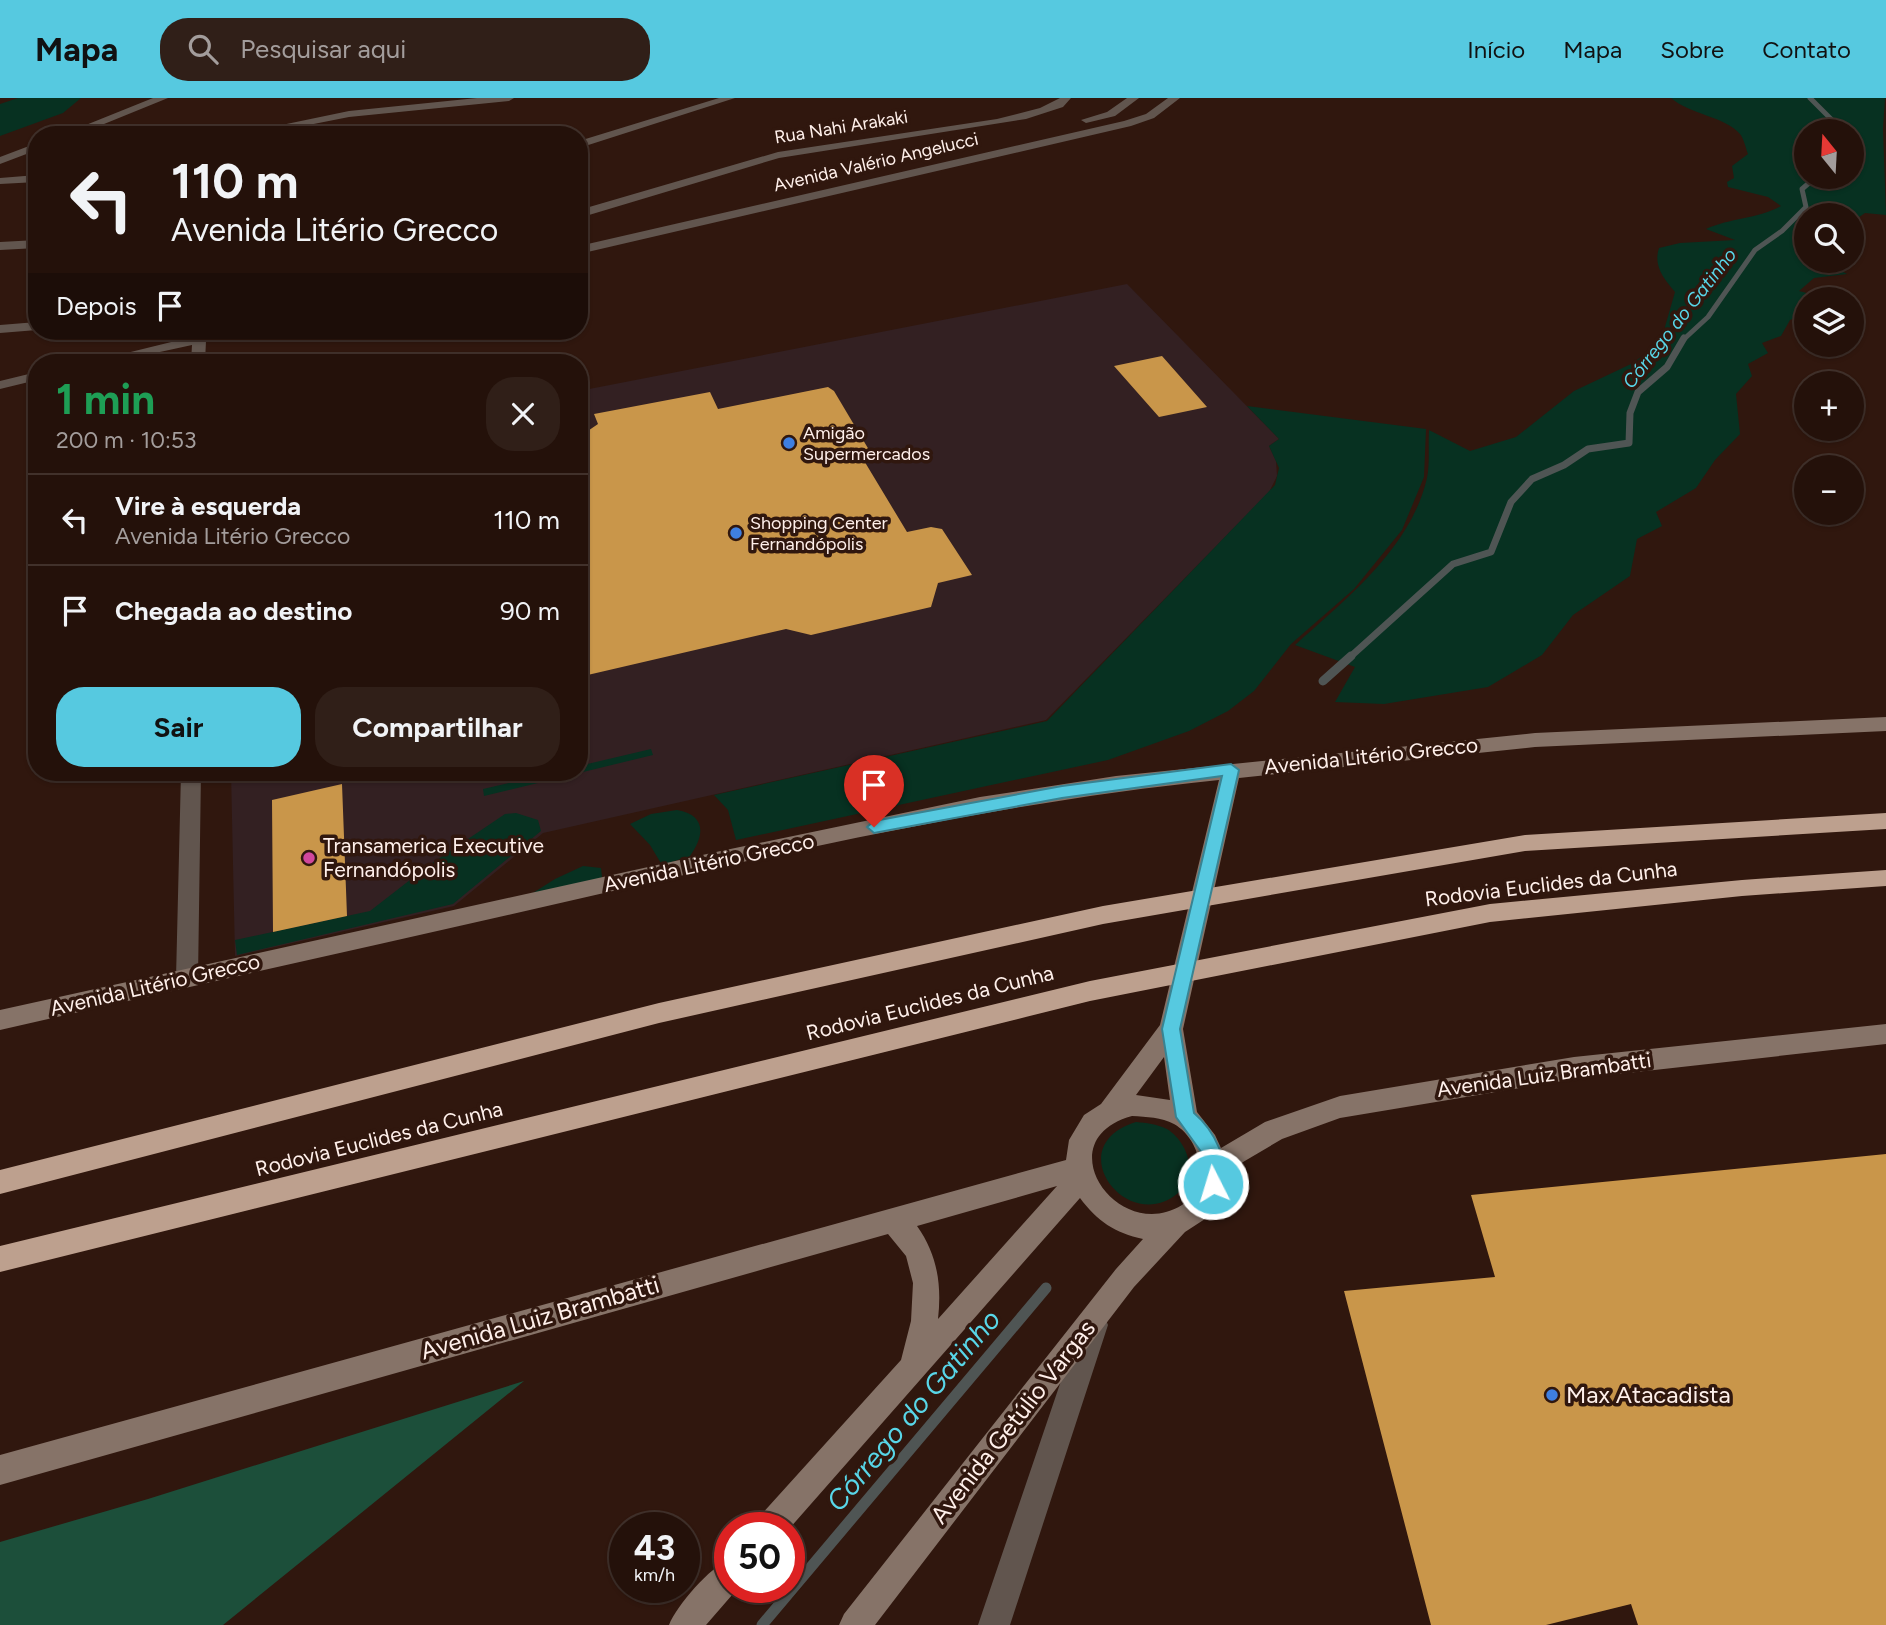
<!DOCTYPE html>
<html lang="pt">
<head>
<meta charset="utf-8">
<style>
	body { margin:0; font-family:Figtree,sans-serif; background:#301f18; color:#f1f3f6; height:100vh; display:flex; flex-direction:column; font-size:26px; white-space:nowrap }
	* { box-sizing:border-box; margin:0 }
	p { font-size:23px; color:#a39d9c }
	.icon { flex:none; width:38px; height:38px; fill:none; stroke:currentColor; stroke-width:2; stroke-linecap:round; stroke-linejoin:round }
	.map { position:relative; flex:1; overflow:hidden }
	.panel { position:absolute; left:28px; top:256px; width:560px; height:427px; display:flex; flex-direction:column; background:#24110a; border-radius:28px; box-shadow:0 2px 5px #0004,0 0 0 2px #41312b }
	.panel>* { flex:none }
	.guide { position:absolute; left:28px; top:28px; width:560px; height:214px; border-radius:28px; box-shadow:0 2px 5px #0004,0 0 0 2px #41312b; background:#24110a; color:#f1f3f6; overflow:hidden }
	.needle { width:46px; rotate:342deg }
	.controls { position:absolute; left:1794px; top:21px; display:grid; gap:14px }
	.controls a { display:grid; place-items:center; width:70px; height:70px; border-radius:50%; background:#24110a; box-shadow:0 2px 5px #0004,0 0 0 2px #41312b; font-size:35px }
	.speed { position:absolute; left:609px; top:1414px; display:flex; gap:14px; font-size:35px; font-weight:700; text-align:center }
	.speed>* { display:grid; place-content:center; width:91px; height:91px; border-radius:50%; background:#24110a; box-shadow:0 2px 5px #0004,0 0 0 2px #41312b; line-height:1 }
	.speed small { font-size:18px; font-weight:400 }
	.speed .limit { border:10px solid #d22; background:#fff; color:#111 }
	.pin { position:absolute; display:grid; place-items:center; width:60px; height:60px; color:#fff; margin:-72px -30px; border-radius:50% 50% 50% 0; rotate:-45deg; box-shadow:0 0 7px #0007 }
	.pin .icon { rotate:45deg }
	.me { position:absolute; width:77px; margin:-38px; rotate:355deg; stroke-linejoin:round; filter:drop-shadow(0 0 5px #0008) }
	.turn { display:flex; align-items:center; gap:24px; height:147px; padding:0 28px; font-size:32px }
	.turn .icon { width:91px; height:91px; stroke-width:2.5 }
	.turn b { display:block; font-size:49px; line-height:60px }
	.then { display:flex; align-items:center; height:66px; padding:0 28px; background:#0003; gap:14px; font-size:26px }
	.round { display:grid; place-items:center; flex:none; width:74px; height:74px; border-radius:28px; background:#301f18 }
	.head { display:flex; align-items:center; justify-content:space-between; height:119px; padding:0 28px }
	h1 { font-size:42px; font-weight:700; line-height:52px; color:#1e9e55 }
	.action { display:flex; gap:14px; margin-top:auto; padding:14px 28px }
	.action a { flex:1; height:80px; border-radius:28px; background:#56c9e0; color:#111; font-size:28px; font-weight:700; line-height:80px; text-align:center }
	.action a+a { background:#301f18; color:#f1f3f6 }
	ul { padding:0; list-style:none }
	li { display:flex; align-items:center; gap:21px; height:91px; padding:0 28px; border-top:2px solid #41312b }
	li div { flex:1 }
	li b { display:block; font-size:26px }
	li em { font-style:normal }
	header { display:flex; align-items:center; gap:42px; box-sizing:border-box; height:98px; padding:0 35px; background:#56c9e0; color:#111 }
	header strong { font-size:33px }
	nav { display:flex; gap:38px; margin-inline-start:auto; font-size:24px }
	.search { width:490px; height:63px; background:#301f18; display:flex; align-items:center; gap:18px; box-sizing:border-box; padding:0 24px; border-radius:28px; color:#a39d9c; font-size:26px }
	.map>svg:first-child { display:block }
</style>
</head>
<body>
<header>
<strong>Mapa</strong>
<div class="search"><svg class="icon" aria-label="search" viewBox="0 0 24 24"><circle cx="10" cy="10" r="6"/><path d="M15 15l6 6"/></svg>Pesquisar aqui</div>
<nav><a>Início</a><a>Mapa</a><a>Sobre</a><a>Contato</a></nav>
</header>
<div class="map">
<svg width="1886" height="1527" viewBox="0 0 1886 1527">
	<rect width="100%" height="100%" fill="#30170e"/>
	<path fill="#332022" d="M1127,186L1279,341L1269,348L1276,363L1277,378L1269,394L1046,622L543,735L454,808L235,858L231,674H579V293Z"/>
	<path fill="#073121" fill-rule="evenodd" d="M18,0H81L63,15L0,38V6Z
		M1671,0H1885L1883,31L1886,117L1865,115L1852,124V117H1806V163H1823L1847,176L1814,180L1799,193L1830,201H1806V215L1790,222L1781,238L1762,245L1768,255L1748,266L1752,278L1736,296L1740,336L1715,362L1696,390L1656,414L1662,428L1637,441L1630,478L1573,517L1542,557L1488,589L1384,606L1335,604L1355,569L1295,547C1346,501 1411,450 1427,380C1430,365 1428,347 1429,332L1470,353L1516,339L1574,293L1631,266L1660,246L1675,194C1664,181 1653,168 1659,150L1680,145L1735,142L1706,131C1730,120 1758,121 1781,108L1768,99L1728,89L1727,84L1734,80L1732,68L1748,56C1746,51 1744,41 1740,36C1726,19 1689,16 1671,0ZM1852,33V79H1806V33Z
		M1247,308L1426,331L1424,379L1402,432L1354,491L1291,546L1254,593L1228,613L1189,633L1108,662L736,742L728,712L714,697L1047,623L1275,387L1279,370L1269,348L1279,341Z
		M651,651L653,657L484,698L483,691L556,674H579V668Z
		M677,712C706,717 705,737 690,758L662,767L650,747L630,726L651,716Z
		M516,715L538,722L541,733L453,806L237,857L235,842L370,813L428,768L505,716Z
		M583,768L601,770L602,779L600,782L525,800L555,781Z
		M1136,1024C1147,1025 1156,1026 1167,1031C1188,1044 1199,1077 1178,1095C1128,1138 1058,1048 1136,1024Z"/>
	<path fill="#1c4f3a" d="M524,1283L223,1527H0V1444L148,1401Z"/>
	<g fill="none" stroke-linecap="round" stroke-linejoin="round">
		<path stroke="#4f5554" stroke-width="5" d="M1810,0L1843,33
			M1683,242L1708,219L1755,152L1782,133L1806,109L1802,91L1816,79"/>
		<path stroke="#4f5554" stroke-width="7" d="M1349,560L1453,466L1491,454L1511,404L1532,381L1564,367L1588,351L1629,345L1630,315L1638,294L1667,269L1684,240"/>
		<path stroke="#4f5554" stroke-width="9" d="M1323,583L1351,558"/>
		<path stroke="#4f5554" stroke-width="11" d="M762,1527L1046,1190"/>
	</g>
	<path fill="#c9964a" d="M1162,258L1207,309L1159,319L1114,268Z
		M828,289L834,293L872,357L863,361L907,434L931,429L942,431L972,477L938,485L931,509L811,537L786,531L579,579V339L598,326L594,316L710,294L718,311Z
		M342,686L347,818L273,834L272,702Z
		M1886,1056V1527H1638L1631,1506L1546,1527H1431L1344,1193L1495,1179L1471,1097Z"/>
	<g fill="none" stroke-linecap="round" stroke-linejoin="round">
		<path fill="#61554e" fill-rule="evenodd" d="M153,0H168L77,37H61Z
			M477,0H514L509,3L349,19L258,37H234L349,13Z
			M719,0H735L579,50V43Z
			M1060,0H1071L1063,9L1026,21L779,60L579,120V112L778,54L997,21L1040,10Z
			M1127,0H1139L1115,18L1086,25L1081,22L1107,14Z
			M1168,0H1180L1154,20L1131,28L579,156V148L1124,23L1146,16Z
			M37,45V52L0,66V59Z
			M37,77V84L0,86V80Z
			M37,142V150L0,152V144Z
			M37,224V232L0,235V227Z
			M216,233H240L206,243L205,264H191L192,247L114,264H90Z
			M37,274V282L0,291V283Z
			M181,674H201L198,880L195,887L187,889L179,887L176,880Z
			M1094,1213L1104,1217L1108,1227L1010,1527H978L1080,1227L1084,1217Z"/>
		<path fill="#867368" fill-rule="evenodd" d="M1886,619V633L1535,649L1239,680L1183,931L1197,1014L1215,1037L1221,1050L1265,1024L1340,998L1574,959L1886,926V946L1574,981L1340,1020L1282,1041L1226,1074L1219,1102L1205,1121L1185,1134L1134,1189L875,1527H839L844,1516L1116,1171L1143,1141C1115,1135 1097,1123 1080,1100L789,1431L755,1430L759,1419L901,1262L911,1223L913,1185L906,1158L888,1136L0,1387V1357L1066,1062L1069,1042L1084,1017L1101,1006L1160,927L1219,682C1011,703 808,749 604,795C403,841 201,886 0,932V912L716,754L980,699L1116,678L1535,635ZM1164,959L1170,1002L1136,997ZM1132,1018C1147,1019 1161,1019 1174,1026C1202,1042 1211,1088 1182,1107C1118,1147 1045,1042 1132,1018ZM1057,1088L938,1221C942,1186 937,1156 917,1128Z
			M730,1461V1489H739L706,1527H669C677,1507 710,1469 730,1461Z"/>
		<path fill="#bda08e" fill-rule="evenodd" d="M1886,715V731L1525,753L1103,826L659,925L0,1096V1072L659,905L1103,808L1525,737Z
			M1886,772V788L1742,798L1490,824L1090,903L0,1174V1148L1090,883L1490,806L1742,782Z"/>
	</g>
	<path fill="#56c9e0" stroke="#388392" stroke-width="2" d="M1231,666L1239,672L1180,931L1194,1015C1214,1032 1232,1065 1220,1092L1213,1095L1206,1092L1202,1055L1176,1019L1162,931L1222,678L1062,700L874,735L867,729L874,723L1062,688Z"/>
	<g fill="#3f7fe0" stroke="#30170e" stroke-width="2.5">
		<circle cx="789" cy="345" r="7"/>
		<circle cx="736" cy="435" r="7"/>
		<circle cx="1552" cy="1297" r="7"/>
	</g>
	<circle fill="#d1479c" stroke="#30170e" stroke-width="2.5" cx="309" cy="760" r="7"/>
	<g text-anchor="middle" stroke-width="7" stroke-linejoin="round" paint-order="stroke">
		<g font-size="18" fill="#fff0eb" stroke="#30170e">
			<text transform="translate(841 29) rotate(-9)" y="6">Rua Nahi Arakaki</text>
			<text transform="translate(876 64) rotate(-13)" y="6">Avenida Valério Angelucci</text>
		</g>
		<g font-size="18" fill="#fff0eb" stroke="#30170e" text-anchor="start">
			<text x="803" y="341">Amigão<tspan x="803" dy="21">Supermercados</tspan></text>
			<text x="750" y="431">Shopping Center<tspan x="750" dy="21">Fernandópolis</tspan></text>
		</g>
		<g font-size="19" font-style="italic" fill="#58d6e8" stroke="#30170e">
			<text transform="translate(1679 220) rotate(-52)" y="7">Córrego do Gatinho</text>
		</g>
		<g font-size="21" fill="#fff0eb" stroke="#30170e">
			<text transform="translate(1371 658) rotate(-6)" y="7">Avenida Litério Grecco</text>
			<text transform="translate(709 765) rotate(-12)" y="7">Avenida Litério Grecco</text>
			<text transform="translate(1551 786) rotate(-7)" y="7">Rodovia Euclides da Cunha</text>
			<text transform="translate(155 887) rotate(-13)" y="7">Avenida Litério Grecco</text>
			<text transform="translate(930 905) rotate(-14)" y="7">Rodovia Euclides da Cunha</text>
			<text transform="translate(1544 977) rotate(-8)" y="7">Avenida Luiz Brambatti</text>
			<text transform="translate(379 1041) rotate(-14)" y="7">Rodovia Euclides da Cunha</text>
		</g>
		<g font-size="21" fill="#fff0eb" stroke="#30170e" text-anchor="start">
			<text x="323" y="755">Transamerica Executive<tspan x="323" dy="24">Fernandópolis</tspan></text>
		</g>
		<g font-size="24" fill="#fff0eb" stroke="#30170e">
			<text transform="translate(540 1220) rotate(-16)" y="8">Avenida Luiz Brambatti</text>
			<text transform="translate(1013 1324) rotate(-52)" y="8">Avenida Getúlio Vargas</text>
		</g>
		<g font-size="24" fill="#fff0eb" stroke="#30170e" text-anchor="start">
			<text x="1566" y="1305">Max Atacadista</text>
		</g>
		<g font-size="28" font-style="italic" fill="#58d6e8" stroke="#30170e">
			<text transform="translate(913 1312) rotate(-50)" y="10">Córrego do Gatinho</text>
		</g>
	</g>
</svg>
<div class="controls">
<a><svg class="needle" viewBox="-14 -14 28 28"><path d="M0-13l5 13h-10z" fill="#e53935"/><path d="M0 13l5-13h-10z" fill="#a39d9c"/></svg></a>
<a><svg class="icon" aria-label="search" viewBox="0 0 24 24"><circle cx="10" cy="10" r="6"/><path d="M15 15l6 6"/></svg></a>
<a><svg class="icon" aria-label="layers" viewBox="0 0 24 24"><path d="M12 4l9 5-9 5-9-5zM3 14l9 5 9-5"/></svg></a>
<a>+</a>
<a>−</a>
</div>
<div class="speed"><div>43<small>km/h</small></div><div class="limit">50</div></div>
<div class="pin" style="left:874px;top:729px;background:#d93025"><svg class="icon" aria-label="arrive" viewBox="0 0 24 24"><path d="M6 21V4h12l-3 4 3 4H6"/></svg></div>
<svg class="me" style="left:1213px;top:1086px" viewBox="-20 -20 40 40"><circle r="17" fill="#56c9e0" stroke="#fff" stroke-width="3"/><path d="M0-11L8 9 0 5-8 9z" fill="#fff"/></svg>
<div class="guide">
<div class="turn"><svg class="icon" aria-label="left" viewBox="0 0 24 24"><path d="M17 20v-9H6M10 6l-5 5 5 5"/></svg><div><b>110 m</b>Avenida Litério Grecco</div></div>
<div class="then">Depois<svg class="icon" aria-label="arrive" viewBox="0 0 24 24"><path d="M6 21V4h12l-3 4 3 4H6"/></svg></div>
</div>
<section class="panel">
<div class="head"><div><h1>1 min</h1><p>200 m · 10:53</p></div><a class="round"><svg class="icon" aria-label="close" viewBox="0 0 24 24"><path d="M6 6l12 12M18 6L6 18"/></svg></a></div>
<ul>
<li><svg class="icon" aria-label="left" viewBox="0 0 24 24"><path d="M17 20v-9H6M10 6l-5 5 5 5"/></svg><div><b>Vire à esquerda</b><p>Avenida Litério Grecco</p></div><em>110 m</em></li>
<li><svg class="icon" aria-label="arrive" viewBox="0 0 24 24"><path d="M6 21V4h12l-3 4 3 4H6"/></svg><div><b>Chegada ao destino</b></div><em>90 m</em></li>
</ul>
<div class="action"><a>Sair</a><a>Compartilhar</a></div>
</section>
</div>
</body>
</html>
